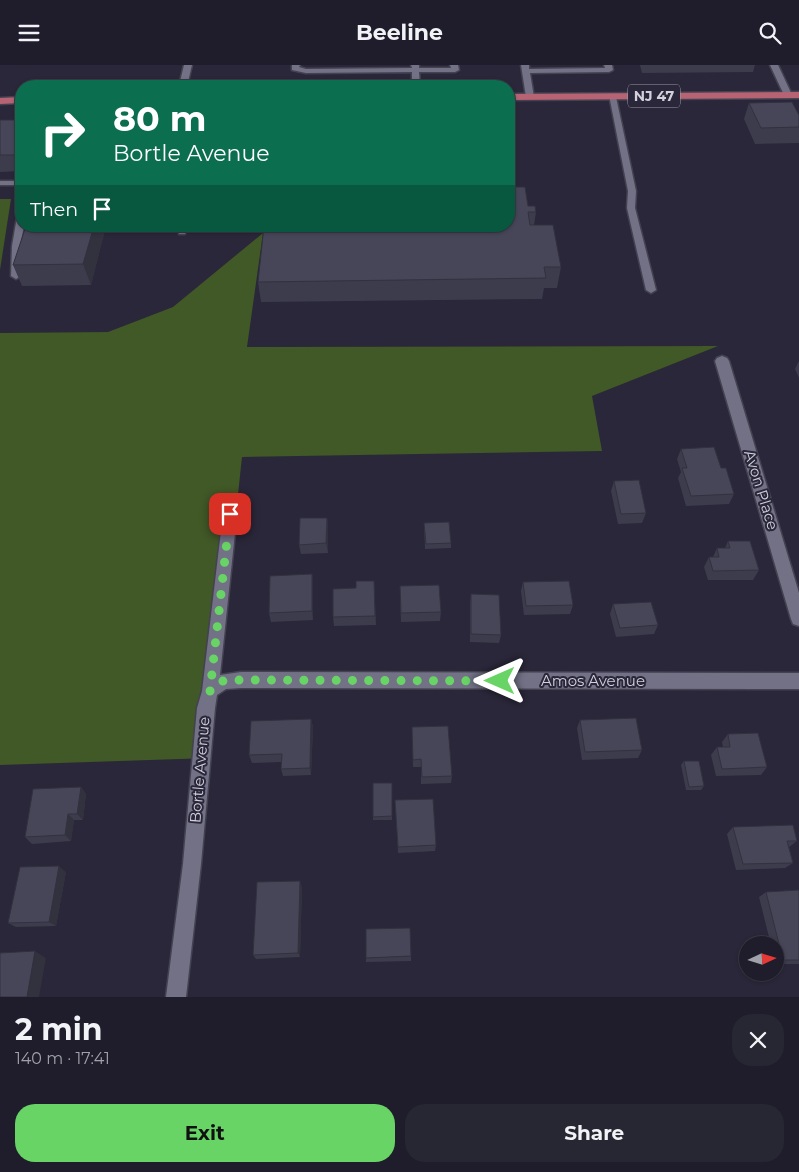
<!DOCTYPE html>
<html lang="en">
<head>
<meta charset="utf-8">
<style>
	body { margin:0; font-family:Montserrat,sans-serif; background:#272633; color:#f1f3f6; height:100vh; display:flex; flex-direction:column; font-size:19px; white-space:nowrap }
	* { box-sizing:border-box; margin:0 }
	p { font-size:16px; color:#a1a2a9 }
	.icon { flex:none; width:28px; height:28px; fill:none; stroke:currentColor; stroke-width:2; stroke-linecap:round; stroke-linejoin:round }
	.map { position:relative; height:932px; overflow:hidden }
	.details { display:flex; flex-direction:column; background:#1f1d2b; flex:1 }
	.details>* { flex:none }
	.top-card { position:absolute; left:15px; top:15px; width:500px; height:152px; border-radius:20px; box-shadow:0 1px 4px #0004,0 0 0 1px #3c3b47; background:#0b6e4f; color:#fff; overflow:hidden }
	.needle { width:32px; rotate:86deg }
	.tools { position:absolute; left:739px; top:871px; display:grid; gap:10px }
	.tools a { display:grid; place-items:center; width:45px; height:45px; border-radius:50%; background:#1f1d2b; box-shadow:0 1px 4px #0004,0 0 0 1px #3c3b47; font-size:25px }
	.pin { position:absolute; display:grid; place-items:center; width:42px; height:42px; color:#fff; margin:-21px; border-radius:10px; box-shadow:0 2px 8px #0006 }
	.me { position:absolute; width:55px; margin:-28px; rotate:270deg; stroke-linejoin:round; filter:drop-shadow(0 0 4px #0008) }
	.turn { display:flex; align-items:center; gap:18px; height:105px; padding:0 15px; font-size:22px }
	.turn .icon { width:65px; height:65px; stroke-width:2.5 }
	.turn b { display:block; font-size:35px; line-height:42px }
	.then { display:flex; align-items:center; height:48px; padding:0 15px; background:#0003; gap:10px; font-size:19px }
	.round { display:grid; place-items:center; flex:none; width:52px; height:52px; border-radius:20px; background:#272633 }
	.summary { display:flex; align-items:center; justify-content:space-between; height:85px; padding:0 15px }
	h1 { font-size:30px; font-weight:700; line-height:38px }
	.cta { display:flex; gap:10px; margin-top:auto; padding:10px 15px }
	.cta a { flex:1; height:58px; border-radius:20px; background:#68d465; color:#111; font-size:20px; font-weight:700; line-height:58px; text-align:center }
	.cta a+a { background:#272633; color:#f1f3f6 }
	header { display:flex; justify-content:space-between; align-items:center; height:65px; padding:0 15px; background:#1f1d2b; font-size:22px; font-weight:700 }
	.map>svg:first-child { display:block }
</style>
</head>
<body>
<header><svg class="icon" aria-label="menu" viewBox="0 0 24 24"><path d="M4 6h16M4 12h16M4 18h16"/></svg>Beeline<svg class="icon" aria-label="search" viewBox="0 0 24 24"><circle cx="10" cy="10" r="6"/><path d="M15 15l6 6"/></svg></header>
<div class="map">
<svg width="799" height="932" viewBox="0 0 799 932">
	<rect width="100%" height="100%" fill="#292739"/>
	<path fill="#415827" d="M0,134H11L0,205Z
		M263,168L247,282L718,281L592,331L602,386L242,392L210,693L0,700V268L108,267L173,242Z"/>
	<g fill="none" stroke-linecap="round" stroke-linejoin="round">
		<g stroke="#444251" stroke-width="3">
			<path id="lane" d="M184,0H192L187,21H179Z
				M292,0H300L299,2L306,4L412,3L411,0H419V3H451L450,0H458L459,5L455,7H419L420,21H412V7L306,8L292,5Z
				M521,0H529V4L605,3L604,0H612L613,5L609,7L530,8L534,32L530,34L526,32Z
				M770,0H778L792,30L791,32L784,30Z
				M609,30L616,32L636,126L635,143L656,225L651,228L646,225L627,143L628,126Z
				M0,116H21V120H0Z
				M21,149V161H24L20,181L21,211L16,214L11,211L12,181L17,152Z
				M179,161H187L185,169H179Z"/>
		</g>
		<g stroke="#444251" stroke-width="3">
			<path id="street" d="M722,291L727,293L729,296L799,528V561L793,559L791,554L715,296L717,293Z
				M230,443L235,445L237,449L220,610L241,607L799,608V624L241,623L226,624L217,630L215,643L201,799L186,932H166L183,799L197,643L202,626L223,449L225,445Z"/>
		</g>
		<g stroke="#444251" stroke-width="3">
			<path id="primary" d="M799,27V33L509,35V29Z
				M21,32V38L0,39V33Z"/>
		</g>
		<use href="#lane" fill="#727186" fill-rule="evenodd"/>
		<use href="#street" fill="#727186" fill-rule="evenodd"/>
		<use href="#primary" fill="#b76374" fill-rule="evenodd"/>
	</g>
	<path fill="#3d3c4d" d="M640,0H755L753,7L642,8Z
		M749,38L799,50V78L755,79L744,54Z
		M0,55H21V106L0,107Z
		M528,141L536,147L534,160L561,202L557,223H544L542,234L261,237L258,217Z
		M106,161L91,220L22,221L13,200Z
		M799,296V313L795,304Z
		M681,384L721,403L734,429L729,439L686,441L678,413L681,407L677,394Z
		M614,416L646,448L642,458L618,459L611,426Z
		M327,453L328,462V488L301,489L299,480Z
		M424,458L451,478V483L425,484Z
		M728,476L759,505L753,515H708L704,502L709,492H713L717,483H725Z
		M312,509L313,519V555L271,557L269,548Z
		M374,516L376,560L334,561L333,552L356,523Z
		M523,517L573,540L570,549L524,550L521,526Z
		M471,529L501,570L499,578L470,577V538Z
		M400,530L441,547L440,556L401,557Z
		M613,539L658,560L654,569L616,572L610,549Z
		M311,654L313,662L311,710L283,711L281,704V697L252,698L249,690Z
		M580,655L642,685L638,693L582,695L577,663Z
		M412,662L452,711L451,718L421,719V702H413Z
		M728,669L767,702L761,710L716,711L711,690L717,682H723L722,677Z
		M684,696L704,721L701,725H686L681,700Z
		M373,718H392V755H373Z
		M81,722L86,729L83,755H74L71,776L32,779L25,772Z
		M395,735L436,780L435,786L398,788Z
		M733,762L797,776L789,782L793,798L785,803L736,805L727,769Z
		M66,807L56,861L16,862L8,858Z
		M302,822L300,892L256,894L253,890Z
		M799,825V899H775V880H771L759,832L766,827Z
		M411,891V896L366,897V893Z"/>
	<path fill="#32313e" d="M21,79V100L17,90Z
		M94,161H106L91,220L83,199Z
		M327,453L328,462V488L326,478Z
		M312,509L313,519V555L312,546Z
		M311,654L313,662L311,710L310,703Z
		M81,722L86,729L83,755L77,749Z
		M68,749L74,755L71,776L65,770Z
		M59,801L66,807L56,861L49,857Z
		M300,816L302,822L300,892L298,888Z
		M35,886L46,893L39,932H27Z"/>
	<path fill="#474659" stroke="#32313e" d="M792,37L799,50V62L761,63L749,38Z
		M0,55H21V79L17,90H0Z
		M509,122H525L528,141H535L536,147H528L530,160H553L561,202H544L546,213L258,217L264,161H509Z
		M26,161H94L83,199L13,200Z
		M714,382L721,403H726L734,429L691,431L682,403H687L681,384Z
		M639,415L646,448L621,449L614,416Z
		M300,453H327L326,478L299,480Z
		M449,457L451,478L426,479L424,458Z
		M728,476H750L759,505L713,506L709,492H719L717,483H730Z
		M312,509V546L269,548L270,511Z
		M356,516H374L375,551L333,552V524L356,523Z
		M569,516L573,540L526,541L523,517Z
		M439,520L441,547L401,548L400,521Z
		M471,529L499,530L501,570L471,569Z
		M651,537L658,560L620,563L613,539Z
		M636,653L642,685L585,687L580,655Z
		M311,654L310,703L281,704L282,689L249,690L251,656Z
		M448,661L452,711L422,712L421,694L413,695L412,662Z
		M758,668L767,702L722,704L717,682H730L728,669Z
		M684,696H699L704,721L689,722Z
		M373,718H392V751L373,752Z
		M81,722L77,749H68L65,770L25,772L33,724Z
		M433,734L436,780L398,782L395,735Z
		M793,760L797,776H787L793,798L743,799L733,762Z
		M59,801L49,857L8,858L20,802Z
		M300,816L298,888L253,890L257,817Z
		M799,825V895H783L766,827Z
		M410,863L411,891L366,893V864Z
		M35,886L27,932H0V888Z"/>
	<g fill="none" stroke-linecap="round" stroke-linejoin="round">
		<path stroke="#68d465" stroke-width="9" stroke-dasharray="0 16.2" d="M230,449L210,626L223,616L241,615L500,616"/>
	</g>
	<g text-anchor="middle" stroke-width="4" stroke-linejoin="round" paint-order="stroke">
		<rect fill="#292739" stroke="#9f9dab" stroke-width="1" x="628" y="19.5" width="52" height="23" rx="4"/>
		<g font-size="14" font-weight="bold" fill="#d1d0dc">
			<text x="654" y="36">NJ 47</text>
		</g>
		<g font-size="15" fill="#d1d0dc" stroke="#292739">
			<text transform="translate(761 425) rotate(73)" y="5">Avon Place</text>
			<text x="593" y="621">Amos Avenue</text>
			<text transform="translate(200 705) rotate(-85)" y="5">Bortle Avenue</text>
		</g>
	</g>
</svg>
<div class="tools">
<a><svg class="needle" viewBox="-14 -14 28 28"><path d="M0-13l5 13h-10z" fill="#e53935"/><path d="M0 13l5-13h-10z" fill="#a1a2a9"/></svg></a>
</div>
<div class="pin" style="left:230px;top:449px;background:#d93025"><svg class="icon" aria-label="arrive" viewBox="0 0 24 24"><path d="M6 21V4h12l-3 4 3 4H6"/></svg></div>
<svg class="me" style="left:500px;top:616px" viewBox="-20 -20 40 40"><path d="M0-17L14 15 0 8-14 15z" fill="#68d465" stroke="#fff" stroke-width="4"/></svg>
<div class="top-card">
<div class="turn"><svg class="icon" aria-label="right" viewBox="0 0 24 24"><path d="M7 20v-9h11M14 6l5 5-5 5"/></svg><div><b>80 m</b>Bortle Avenue</div></div>
<div class="then">Then<svg class="icon" aria-label="arrive" viewBox="0 0 24 24"><path d="M6 21V4h12l-3 4 3 4H6"/></svg></div>
</div>
</div>
<section class="details">
<div class="summary"><div><h1>2 min</h1><p>140 m · 17:41</p></div><a class="round"><svg class="icon" aria-label="close" viewBox="0 0 24 24"><path d="M6 6l12 12M18 6L6 18"/></svg></a></div>
<div class="cta"><a>Exit</a><a>Share</a></div>
</section>
</body>
</html>
